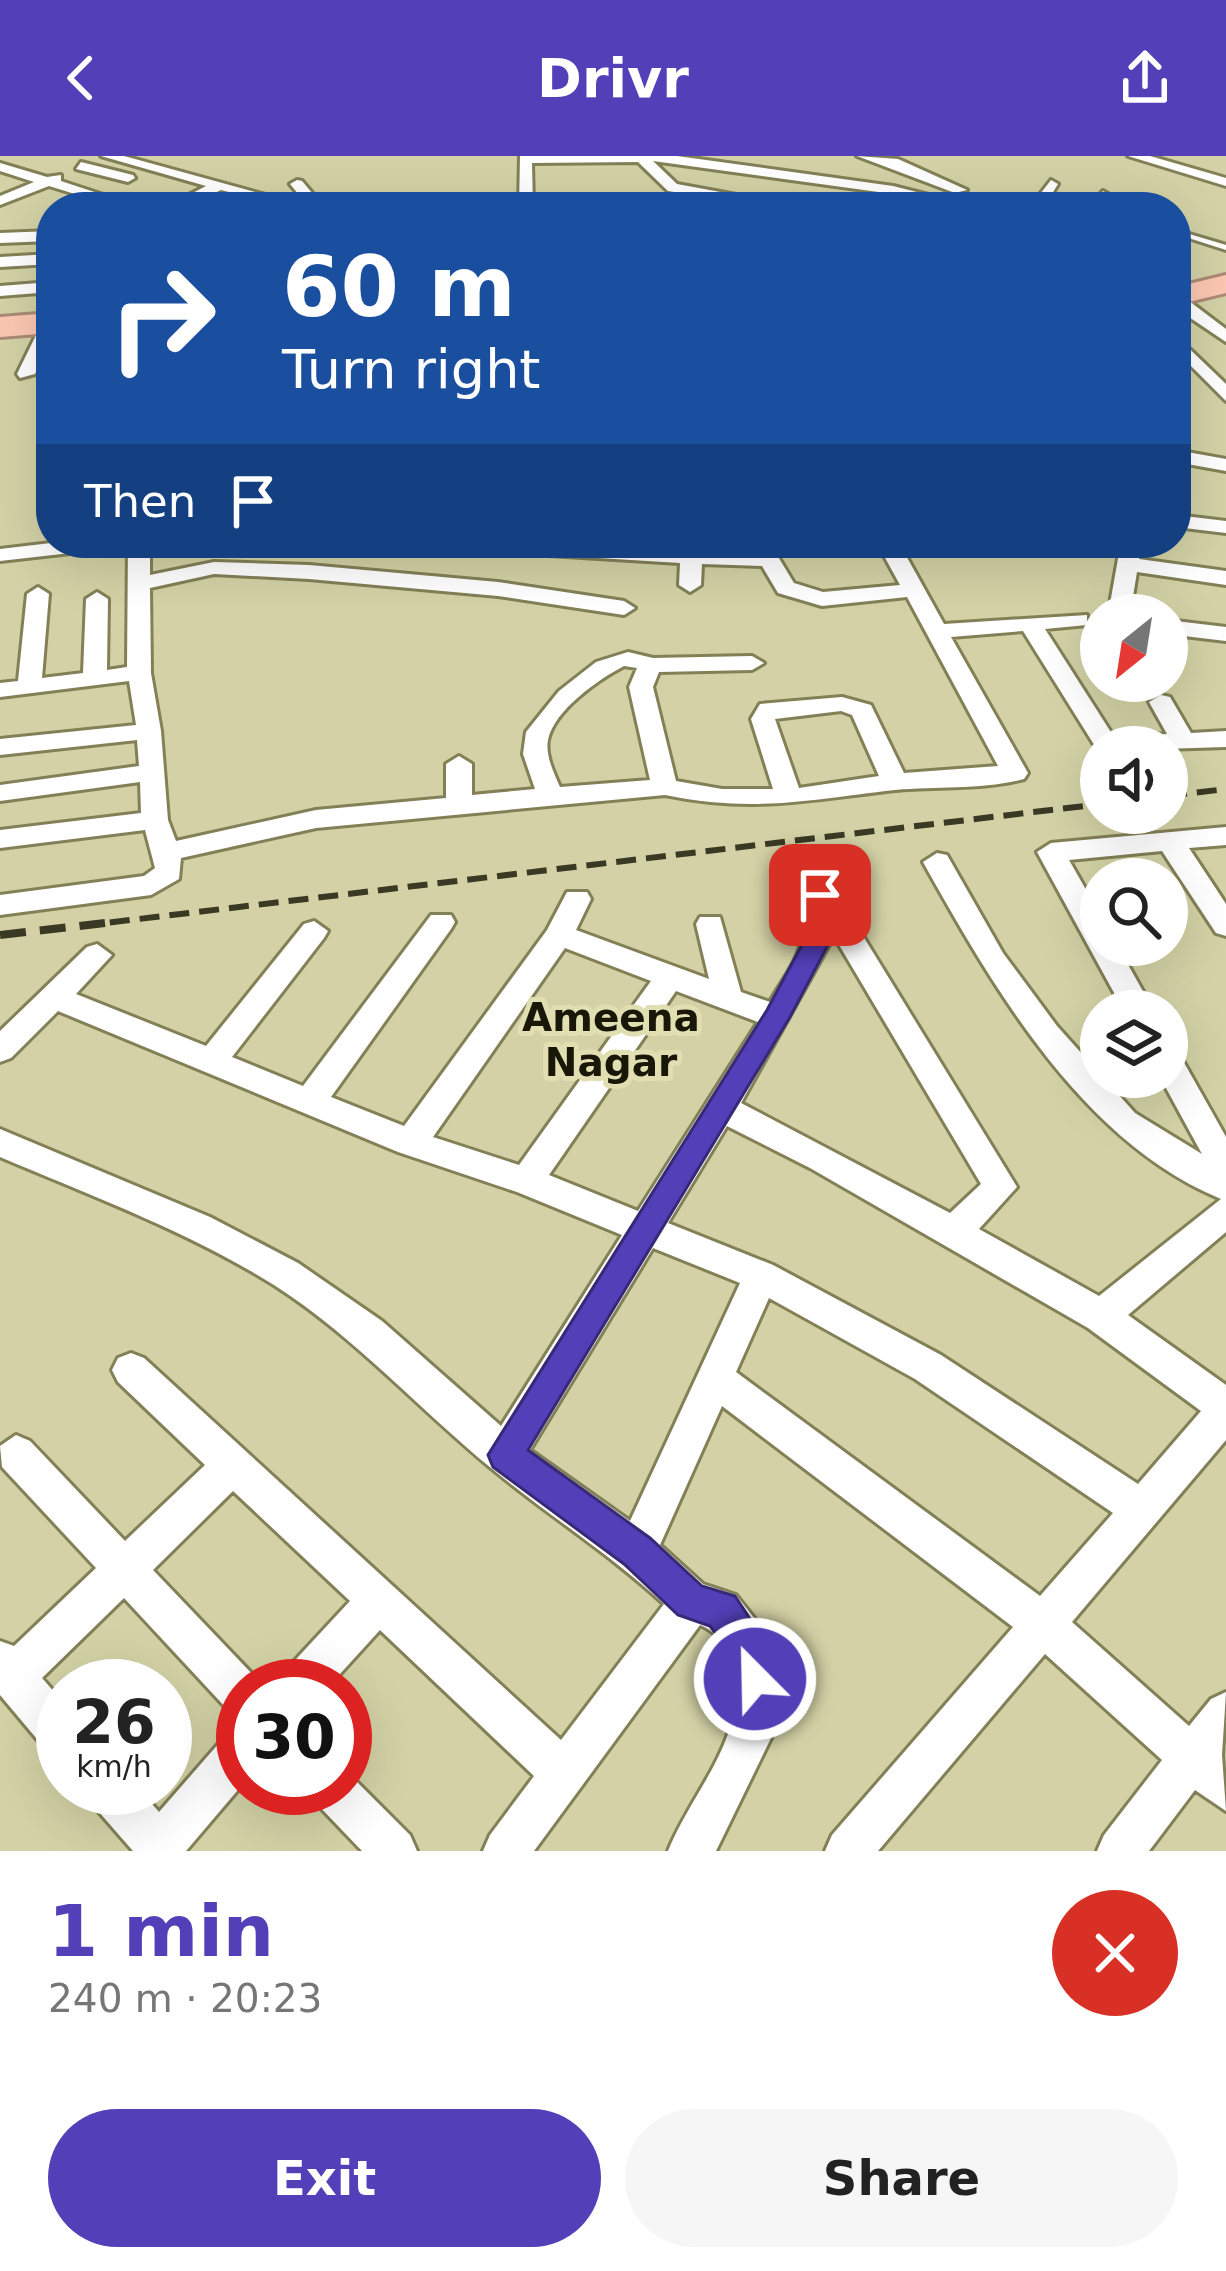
<!DOCTYPE html>
<html lang="en">
<head>
<meta charset="utf-8">
<style>
	body { margin:0; font-family:"DejaVu Sans",sans-serif; background:#f6f6f6; color:#222; height:100vh; display:flex; flex-direction:column; font-size:45px; white-space:nowrap }
	* { box-sizing:border-box; margin:0 }
	p { font-size:39px; color:#767676 }
	.icon { flex:none; width:66px; height:66px; fill:none; stroke:currentColor; stroke-width:2; stroke-linecap:round; stroke-linejoin:round }
	.map { position:relative; height:1695px; overflow:hidden }
	.details { display:flex; flex-direction:column; background:#fff; flex:1 }
	.details>* { flex:none }
	.banner { position:absolute; left:36px; top:36px; width:1155px; height:366px; border-radius:48px; box-shadow:0 12px 48px #0002; background:#1a4fa0; color:#fff; overflow:hidden }
	.needle { width:78px; rotate:210deg }
	.tools { position:absolute; left:1080px; top:438px; display:grid; gap:24px }
	.tools a { display:grid; place-items:center; width:108px; height:108px; border-radius:50%; background:#fff; box-shadow:0 12px 48px #0002; font-size:60px }
	.speed { position:absolute; left:36px; top:1503px; display:flex; gap:24px; font-size:60px; font-weight:700; text-align:center }
	.speed>* { display:grid; place-content:center; width:156px; height:156px; border-radius:50%; background:#fff; box-shadow:0 12px 48px #0002; line-height:1 }
	.speed small { font-size:30px; font-weight:400 }
	.speed .limit { border:18px solid #d22; background:#fff; color:#111 }
	.pin { position:absolute; display:grid; place-items:center; width:102px; height:102px; color:#fff; margin:-51px; border-radius:24px; box-shadow:0 6px 18px #0006 }
	.me { position:absolute; width:132px; margin:-66px; rotate:337deg; stroke-linejoin:round; filter:drop-shadow(0 0 9px #0008) }
	.turn { display:flex; align-items:center; gap:42px; height:252px; padding:0 48px; font-size:54px }
	.turn .icon { width:156px; height:156px; stroke-width:2.5 }
	.turn b { display:block; font-size:84px; line-height:102px }
	.then { display:flex; align-items:center; height:114px; padding:0 48px; background:#0003; gap:24px; font-size:45px }
	.round { display:grid; place-items:center; flex:none; width:126px; height:126px; border-radius:63px; background:#f6f6f6 }
	.summary { display:flex; align-items:center; justify-content:space-between; height:204px; padding:0 48px }
	h1 { font-size:72px; font-weight:600; line-height:90px; color:#533fb7 }
	.primary-button { display:flex; gap:24px; margin-top:auto; padding:24px 48px }
	.primary-button a { flex:1; height:138px; border-radius:72px; background:#533fb7; color:#fff; font-size:48px; font-weight:600; line-height:138px; text-align:center }
	.primary-button a+a { background:#f6f6f6; color:#222 }
	header { display:flex; justify-content:space-between; align-items:center; height:156px; padding:0 48px; background:#533fb7; color:#fff; font-size:54px; font-weight:600 }
	.map>svg:first-child { display:block }
</style>
</head>
<body>
<header><svg class="icon" aria-label="back" viewBox="0 0 24 24"><path d="M15 5l-7 7 7 7"/></svg>Drivr<svg class="icon" aria-label="share" viewBox="0 0 24 24"><path d="M12 15V3M7 8l5-5 5 5M5 13v7h14v-7"/></svg></header>
<div class="map">
<svg width="1226" height="1695" viewBox="0 0 1226 1695">
	<rect width="100%" height="100%" fill="#d3d1a5"/>
	<g fill="none" stroke-linecap="round" stroke-linejoin="round">
		<g stroke="#838057" stroke-width="6">
			<path id="lane" d="M1176,74L1226,89V94L1176,78Z"/>
		</g>
		<g stroke="#838057" stroke-width="6">
			<path id="street" d="M101,0H124L291,46L284,50L221,34L185,51H166L206,30Z
				M520,0H677L893,30L976,51H949L893,38L653,5L677,28L802,51H767L668,35L638,6L532,7L533,51H519Z
				M857,0L898,3L967,34L955,37Z
				M1128,0H1150L1226,22V30Z
				M81,6L133,19L135,22L128,26L76,13Z
				M0,7L47,21L61,19V25L140,51H117L49,30L0,49V40L34,26L0,15Z
				M297,24L302,25L324,51H309L290,28Z
				M1051,24L1058,28L1044,51H1030Z
				M1103,35L1110,39L1103,51H1089Z
				M987,41L1024,48L1026,51L982,48Z
				M395,42L438,51L390,49Z
				M51,75V85L0,87V77Z
				M51,98V108L0,111V101Z
				M51,126V136L0,140V130Z
				M1177,145H1189L1226,173V186L1177,153Z
				M51,162V183L35,218L20,222L17,218L42,167Z
				M1176,180L1226,228V245L1176,195Z
				M1176,294L1226,303V315L1176,306Z
				M1176,359L1226,365V377L1176,371Z
				M51,387H117L106,393L0,405V393Z
				M128,387H150V419L214,406L309,409L498,426L624,445L635,452L624,459L498,440L309,423L214,418L150,432L151,517L161,575L168,664L176,685L316,654L446,642V608L459,600L472,608V639L535,633L523,598L526,576L559,535L596,506L628,496L653,502L752,500L764,507L752,514L659,516L653,531L676,625L722,633H773L751,563L760,548L842,541L871,549L904,617L998,610L907,441L822,450L778,437L762,410L702,408L701,429L690,436L679,429L680,407L453,393L442,387L679,394L678,387H700L701,395L777,399L794,427L823,436L900,429L877,387H899L944,468L1087,459V469L1045,473L1114,581L1167,578L1149,546L1161,539L1170,541L1191,577L1226,575V591L1098,595L1023,475L951,481L1028,617L1024,623C983,634 937,630 895,634C807,644 754,657 665,639L316,672L181,702L179,723L151,739L0,759V739L144,720L155,712L145,674L0,692V674L141,657L140,626L0,645V629L139,610L137,584L0,599V583L136,569L129,525L0,541V527L18,525L27,438L38,431L49,438L42,522L83,517L86,443L97,436L108,443L107,514L127,511ZM624,510L637,512L629,531L650,624L560,631C554,617 545,599 548,584C554,554 599,523 624,510ZM841,555L852,559L879,620L799,632L775,563Z
				M1083,387H1142L1139,403L1226,415V429L1137,416L1130,459H1108L1119,397Z
				M1167,464L1226,471V485L1167,478Z
				M1226,671V689L1189,692L1226,748V780L1216,777L1162,695L1069,704L1101,760V789H1117L1154,855H1124L1037,696L1051,687Z
				M937,697L947,699L1003,797L1057,870L1135,957L1202,998L1160,921H1167V893L1178,896L1226,981V1076L1128,1159L1226,1229V1284L1072,1466L1189,1570L1211,1543L1226,1536L1222,1599L1226,1655L1195,1634L1149,1695H1097L1104,1679L1162,1604L1045,1498L878,1695H825L832,1679L1013,1471L722,1250L660,1389L703,1428L736,1439L762,1472L776,1523L772,1580L716,1695H668C684,1655 714,1618 728,1578C739,1545 738,1483 700,1469L534,1695H483L490,1679L534,1620L380,1474L329,1530H278L285,1515L350,1445L233,1335L153,1414L258,1524L261,1530H243V1561L228,1554L124,1442L42,1522L63,1546V1601L47,1595L0,1539V1485L14,1490L96,1412L2,1311L0,1290L16,1279L30,1285L125,1385L205,1309L118,1226L112,1214L118,1202L131,1197L144,1202L561,1584L664,1448C610,1398 548,1359 491,1312C418,1252 355,1181 274,1129C189,1076 92,1040 0,1001V973L210,1061L298,1107L382,1165L501,1270L622,1079L517,1036L398,996L58,855L11,902L0,906V875L87,791L97,788L112,799L76,838L206,890L304,768L314,765L328,775L324,782L232,901L303,930L431,759H451L455,766L451,773L331,941L404,970L547,774L567,736H587L591,743L576,774L709,823L696,768L700,761H720L741,836L770,846C779,829 798,805 801,786C806,759 782,715 836,736L1017,1031L979,1073L1099,1140L1221,1043C1082,986 993,831 923,706ZM829,772L981,1028L950,1057L741,947L830,787ZM565,792L651,825L519,1009L433,981ZM676,835L758,866L638,1055L549,1019ZM727,970L810,1012L1088,1172L1201,1255L1138,1328L941,1199L773,1109L668,1067ZM653,1092L740,1127L630,1365L530,1294ZM769,1142L915,1223L1113,1357L1040,1440L736,1216Z
				M243,1572V1628L186,1695H133L92,1648L85,1632H138L159,1656L227,1578Z
				M345,1614L410,1679L417,1695H362L317,1648L310,1632H345Z"/>
		</g>
		<g stroke="#ac8a76" stroke-width="6">
			<path id="highway" d="M1226,119V137L1176,149V131Z
				M51,157V177L0,181V161Z"/>
		</g>
		<use href="#lane" fill="#fff" fill-rule="evenodd"/>
		<use href="#street" fill="#fff" fill-rule="evenodd"/>
		<use href="#highway" fill="#fbc7b1" fill-rule="evenodd"/>
		<path stroke="#3a3924" stroke-width="6" stroke-dasharray="20 10" stroke-linecap="butt" d="M1167,640L1226,633
			M80,770L1101,648"/>
		<path stroke="#3a3924" stroke-width="8" stroke-dasharray="26 14" stroke-linecap="butt" d="M0,779L105,767"/>
	</g>
	<path fill="#533fb7" stroke="#362977" stroke-width="3" d="M820,730L832,739L825,747L829,787L790,861L528,1294L650,1382L702,1430L735,1440L766,1487L775,1523L769,1537L755,1543L742,1537L730,1496L710,1470L678,1459L624,1408L493,1311L488,1299L767,854L803,787L799,744Z"/>
	<g text-anchor="middle" stroke-width="10" stroke-linejoin="round" paint-order="stroke">
		<g font-size="39" font-weight="bold" fill="#191808" stroke="#e1deb2">
			<text x="611" y="875">Ameena<tspan x="611" dy="45">Nagar</tspan></text>
		</g>
	</g>
</svg>
<div class="tools">
<a><svg class="needle" viewBox="-14 -14 28 28"><path d="M0-13l5 13h-10z" fill="#e53935"/><path d="M0 13l5-13h-10z" fill="#767676"/></svg></a>
<a><svg class="icon" aria-label="sound" viewBox="0 0 24 24"><path d="M4 9h4l5-4v14l-5-4H4zM17 9q2 3 0 6"/></svg></a>
<a><svg class="icon" aria-label="search" viewBox="0 0 24 24"><circle cx="10" cy="10" r="6"/><path d="M15 15l6 6"/></svg></a>
<a><svg class="icon" aria-label="layers" viewBox="0 0 24 24"><path d="M12 4l9 5-9 5-9-5zM3 14l9 5 9-5"/></svg></a>
</div>
<div class="speed"><div>26<small>km/h</small></div><div class="limit">30</div></div>
<div class="pin" style="left:820px;top:739px;background:#d93025"><svg class="icon" aria-label="arrive" viewBox="0 0 24 24"><path d="M6 21V4h12l-3 4 3 4H6"/></svg></div>
<svg class="me" style="left:755px;top:1523px" viewBox="-20 -20 40 40"><circle r="17" fill="#533fb7" stroke="#fff" stroke-width="3"/><path d="M0-11L8 9 0 5-8 9z" fill="#fff"/></svg>
<div class="banner">
<div class="turn"><svg class="icon" aria-label="right" viewBox="0 0 24 24"><path d="M7 20v-9h11M14 6l5 5-5 5"/></svg><div><b>60 m</b>Turn right</div></div>
<div class="then">Then<svg class="icon" aria-label="arrive" viewBox="0 0 24 24"><path d="M6 21V4h12l-3 4 3 4H6"/></svg></div>
</div>
</div>
<section class="details">
<div class="summary"><div><h1>1 min</h1><p>240 m · 20:23</p></div><a class="round" style="background:#d93025;color:#fff"><svg class="icon" aria-label="close" viewBox="0 0 24 24"><path d="M6 6l12 12M18 6L6 18"/></svg></a></div>
<div class="primary-button"><a>Exit</a><a>Share</a></div>
</section>
</body>
</html>
